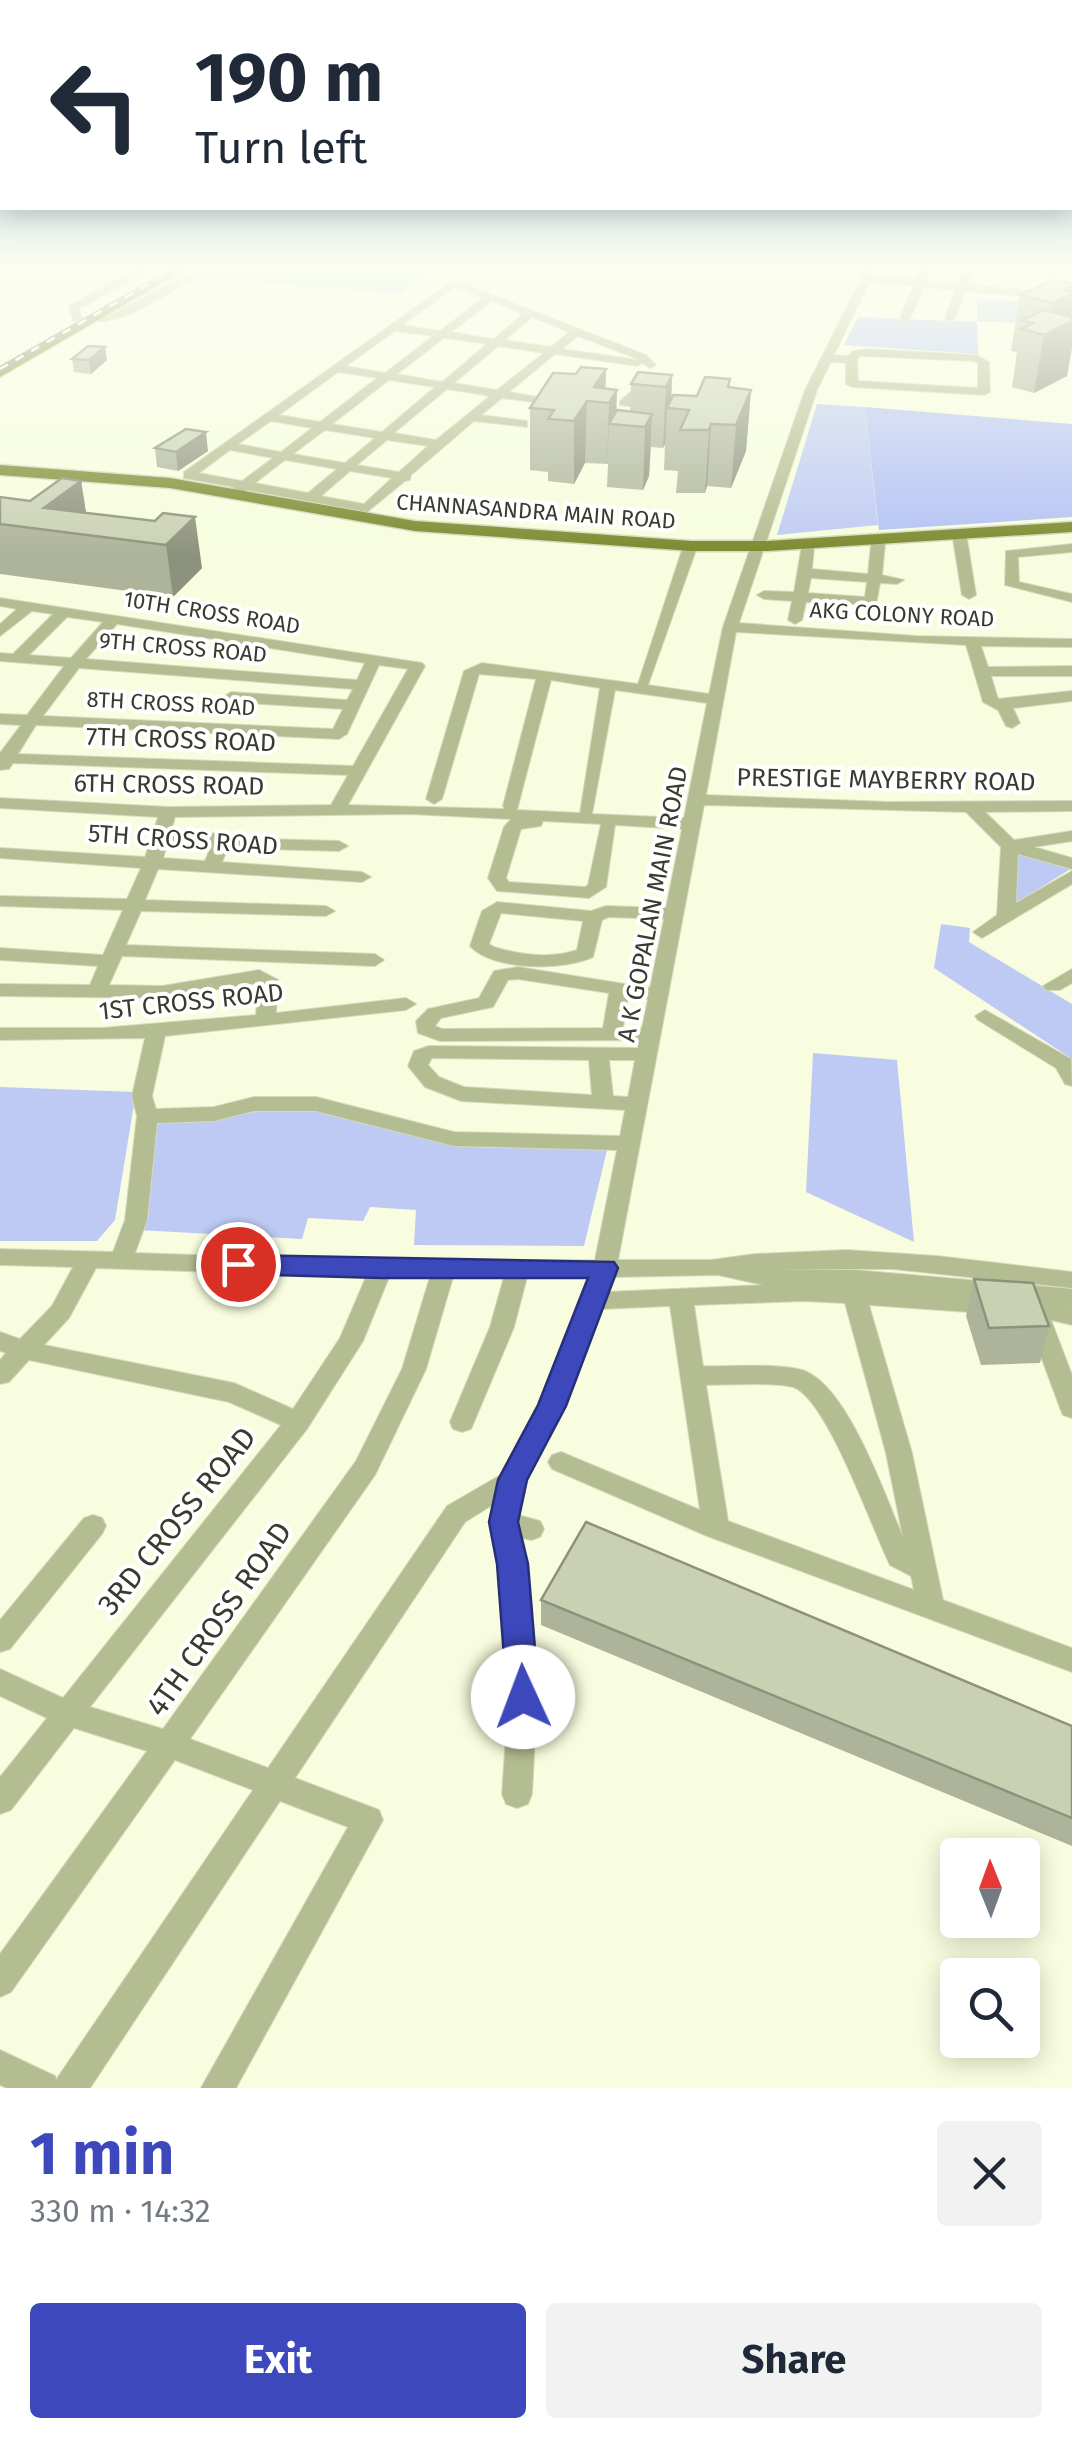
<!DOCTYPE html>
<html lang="en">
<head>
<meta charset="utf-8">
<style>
	body { margin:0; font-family:"Fira Sans",sans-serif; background:#f2f2f3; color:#1f2937; height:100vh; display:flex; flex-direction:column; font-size:38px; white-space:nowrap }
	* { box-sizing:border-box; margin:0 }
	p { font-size:32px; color:#747a83 }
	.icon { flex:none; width:55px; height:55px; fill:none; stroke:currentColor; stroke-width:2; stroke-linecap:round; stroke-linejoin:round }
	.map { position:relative; height:2088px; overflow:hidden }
	.details { display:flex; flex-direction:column; background:#fff; flex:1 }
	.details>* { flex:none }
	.guide { position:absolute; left:0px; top:0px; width:1072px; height:210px; box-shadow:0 5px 25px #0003; background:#fff; color:#1f2937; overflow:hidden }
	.needle { width:65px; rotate:359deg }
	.fabs { position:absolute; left:940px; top:1838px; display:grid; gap:20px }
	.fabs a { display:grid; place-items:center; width:100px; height:100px; border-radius:10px; background:#fff; box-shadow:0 5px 25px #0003; font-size:50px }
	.pin { position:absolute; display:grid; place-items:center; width:85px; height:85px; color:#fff; margin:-42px; border:5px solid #fff; border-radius:50%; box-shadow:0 2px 10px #0007 }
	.me { position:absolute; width:110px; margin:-55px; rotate:358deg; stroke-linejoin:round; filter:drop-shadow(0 0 8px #0008) }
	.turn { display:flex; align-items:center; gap:35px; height:210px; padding:0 30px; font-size:45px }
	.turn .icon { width:130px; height:130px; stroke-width:2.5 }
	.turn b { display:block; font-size:70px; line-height:85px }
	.round { display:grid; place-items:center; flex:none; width:105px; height:105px; border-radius:10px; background:#f2f2f3 }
	.headline { display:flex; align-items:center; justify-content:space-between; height:170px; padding:0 30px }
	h1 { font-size:60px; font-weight:700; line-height:75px; color:#3c48bb }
	.button { display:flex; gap:20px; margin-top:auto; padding:20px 30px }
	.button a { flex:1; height:115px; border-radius:10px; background:#3c48bb; color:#fff; font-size:40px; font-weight:700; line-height:115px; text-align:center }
	.button a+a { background:#f2f2f3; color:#1f2937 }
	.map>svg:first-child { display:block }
</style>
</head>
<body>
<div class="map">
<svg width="1072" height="2088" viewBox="0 0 1072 2088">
	<rect width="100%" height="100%" fill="#f7fdde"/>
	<path fill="#becaf4" d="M977,299L1072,305V326L977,321Z
		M817,404L865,407L878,525L777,535Z
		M1017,852L1072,868L1013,905Z
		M941,924L970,928L969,942L1072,1004V1059L934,968Z
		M813,1053L897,1060L914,1242L806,1192Z
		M0,1087L136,1092L115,1220L97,1241H0Z
		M302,1108L398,1132L484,1148L608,1146L584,1246L414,1245L416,1210L370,1207L363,1221L308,1218L302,1239L138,1230L157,1121Z"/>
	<path fill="#b2c1f5" d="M211,265H467L433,270L400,293L196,278L211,269Z
		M858,317L977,322L978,354L844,345Z
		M865,407L1072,424V517L879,530Z"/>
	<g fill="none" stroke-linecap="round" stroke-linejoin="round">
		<g stroke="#d5dabe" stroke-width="2">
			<path id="minor" d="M144,265H157L79,309L82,319L73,321L69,306Z
				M195,265H205L202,273C175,288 116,332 87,319L117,312L194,270Z
				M868,265H878L872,276L916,280L923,265H933L926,281L958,284L965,265H975L968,285L1072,294V300L965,291L955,318L950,321L945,318L956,290L924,287L910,318L905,321L900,318L914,286L869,282L834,355L848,356L853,351L868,349L976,355L989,362L990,392L984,395L852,387L846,384V363L831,362L817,390L739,623L916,636L1072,639V647L981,646L988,667L1072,666V676H991L998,699L1072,691V701L1013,708L1020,723L1012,728L1006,726L998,710L983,702L966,645L736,632L706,795L888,802L1072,801V811L985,812L1014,840L1072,831V841L1034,847L1072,858V869L1018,854L1016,903L1072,871V884L982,938L973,932L997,915L1001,847L966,812L704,805L618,1260H711L755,1254L846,1250L937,1256L1072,1272V1288L892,1269H775L855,1270L1072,1289V1307L1066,1306L1072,1307V1325L1051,1320L1072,1375V1418L1063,1415L1060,1408L1026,1316L869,1305L912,1453L943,1600L1072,1648V1672L707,1536L552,1469L548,1462L552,1455L561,1452L700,1510L670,1306L601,1309L564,1405L526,1480L518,1515L540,1521L544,1529L540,1537L531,1540L519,1537L538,1678L532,1794L528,1804L517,1808L506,1804L502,1794L510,1678L499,1564L490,1523L494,1504L465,1522L295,1778L379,1810L383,1820L236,2088H201L348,1827L280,1801L90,2088H7L0,2085V2050L55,2076L56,2080L253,1790L175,1760L11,1992L0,1997V1954L147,1751L74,1728L11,1810L0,1814V1777L47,1718L0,1696V1669L63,1698L281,1425L229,1402L29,1360L9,1382L0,1384V1360L6,1353L0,1351V1332L20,1339L52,1306L73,1267L0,1265V1249L113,1252L125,1220L137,1116L132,1096L145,1038L0,1040V1028H102L256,1015L258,983L162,998L0,996V984L90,985L98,966L0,960V948L103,955L123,910L0,906V896L127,899L141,868L0,858V848L145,857L158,817L0,808V798L168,807L331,805L348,775L13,763L9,769L0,770V753L21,725L0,724V714L27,715L64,666L0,661V653L13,654L53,614L32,611L0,636V624L17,609L0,606V598L422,663L425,666L348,805L505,809L503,806L536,679L479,674L442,799L434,804L426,799L464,671L482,663L638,684L682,550L689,546L696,550L648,685L709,694L723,627L805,390ZM860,356L974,361L978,363V388L858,381L857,360ZM67,617L103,622L71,658L29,655ZM117,624L365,663L357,680L86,659ZM379,665L408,669L353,766L18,754L36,725L339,739L347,734ZM79,668L353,689L347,700L231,692L223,697L231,702L343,709L333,729L43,716ZM551,680L600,688L580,813L517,810ZM615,690L707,703L684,818L592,814ZM410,814L511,819L504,827L488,878L497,891L589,898L606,887L615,825L682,829L666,908L606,906L591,911L497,902L482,911L470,946C493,971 563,971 593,957L602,920L609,917L664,919L650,988L518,967L494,971L479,998L428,1009L416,1021L418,1033L440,1041L639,1040L638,1048L429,1046L414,1051L408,1066L425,1087L461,1101L625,1110L620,1136L454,1132L316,1097H254L214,1107L156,1109L152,1096L165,1036L406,1010L416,1004L406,998L276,1013L278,980L259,970L162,986L109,985L122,956L375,966L384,960L375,954L126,945L141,911L326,916L335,911L326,906L145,900L158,869L362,882L371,877L362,872L222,862L228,848L339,851L348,846L339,841L231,838L223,834L171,831L175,817ZM543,821L601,824L588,885L585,887L509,882L506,878L521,829L541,826ZM168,842L212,844L205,861L163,858ZM501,913L583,921L577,950C552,959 519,955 494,947L489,944ZM518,979L609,993L603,1028L442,1029L435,1026L441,1018L493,1007L508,980ZM628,996L648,999L642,1028H623ZM432,1058L589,1060L592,1095L464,1087L439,1077L428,1065ZM609,1060H635L628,1097L613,1096ZM254,1111H316L454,1146L617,1150L595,1260L381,1261L135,1253L147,1220L157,1123L214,1121ZM96,1268L366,1277L340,1338L293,1409L234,1383L44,1345L69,1318ZM718,1275L763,1285L607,1292L613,1277ZM389,1277H430L402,1369L356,1461L163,1729L90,1707L307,1429L363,1341ZM453,1277H504L490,1327L450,1422L453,1429L462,1432L471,1429L474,1422L514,1327L527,1277H590L540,1405L504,1473L447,1506L268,1768L190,1739L375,1475L426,1369ZM804,1301L845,1303L886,1453L903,1537C885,1496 845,1377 798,1369C768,1363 734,1367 703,1366L694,1305ZM706,1385C728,1385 775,1382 793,1387C827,1398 872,1529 890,1565L911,1576L914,1590L728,1521Z
				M454,280L646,355L656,365L650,368L642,363L637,366L555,354L509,392L565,402V406L502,398L481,415L527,421V427L474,421L411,475L410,480L405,481L367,512L247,490L238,494L232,490L234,487L184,478V472ZM455,287L483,298L440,331L402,325ZM492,301L523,314L494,339L451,332ZM532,317L569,332L551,347L505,340ZM395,331L433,336L385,373L346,366ZM578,336L638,359L639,360L562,349ZM444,338L487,344L442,382L397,374ZM498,346L544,353L497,390L454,383ZM338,372L377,378L320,422L279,415ZM389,380L435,387L382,432L332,424ZM447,389L490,396L436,440L394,433ZM271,421L312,428L281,452L238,444ZM325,430L375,438L345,463L293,454ZM387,440L428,446L399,472L357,465ZM230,450L273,458L242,481L199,473ZM285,460L337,469L308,493L255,483ZM350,471L392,478L364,504L321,496Z
				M649,376L655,379L633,401L658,406V410L620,405V401Z
				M960,535L967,539L976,595L969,599L962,595L953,539Z
				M878,540L885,544L882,575L904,580L897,584L880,583L876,605L806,602L802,620L795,624L788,620L792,601L764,599L757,595L764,591L794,592L802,545L814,548L812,569L868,574L871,544ZM811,578L867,582L865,597L808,593Z
				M1072,544V552L1018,557L1019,582L1072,594V602L1005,585L1006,551Z
				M1072,969V983L1060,990H1046L1043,986Z
				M985,1010L1071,1059L1072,1086L1065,1084L1056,1068L978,1020L975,1016Z
				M93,1515L102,1518L106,1526L102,1534L10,1649L0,1652V1620L84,1518Z"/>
		</g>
		<g stroke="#d5dabe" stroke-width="3">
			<path id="major" d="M178,265H193L0,377V367Z
				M0,465L170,478L415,521L692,541H767L1072,522V532L767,551H692L415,531L170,488L0,475Z"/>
		</g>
		<use href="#minor" fill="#b4bd91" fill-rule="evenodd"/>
		<use href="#major" fill="#7c892e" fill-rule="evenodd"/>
		<g stroke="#828572" stroke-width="5">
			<path id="rail" d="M0,369L182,265"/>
		</g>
		<use href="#rail" stroke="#fff" stroke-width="2.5" stroke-dasharray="9" stroke-linecap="butt"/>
	</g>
	<path fill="#aeb49a" d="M1072,284V309L1067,376L1034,393L1012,387L1017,352L1011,351L1020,295Z
		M72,359L107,360L91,374L74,372Z
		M606,369L605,389L616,411L630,412L631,384L672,375L671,398L697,396L730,379V387L751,390L746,451L731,488L707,486L705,493H676L678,471L664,470L665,444L663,448L651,447L649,476L643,490L607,487L608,464L585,463L574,484L548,481V472L530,470V408L576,374Z
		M155,448L208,451L178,471L157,467Z
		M81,481L86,513L155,521L202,568L173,597L0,574V524Z
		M974,1279L1049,1326L1040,1363L981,1365L966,1316Z
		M541,1600L1072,1726V1846L541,1625Z"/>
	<path fill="#8d927d" d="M1072,286V309L1070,322L1072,321V348L1067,376L1034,393L1044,335L1048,332L1053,303L1064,290Z
		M105,347L107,360L91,374L89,360Z
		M606,369L605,403L594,387Z
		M672,375L671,409L667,408L665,444L663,448L666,387Z
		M617,390L616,425L609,424L607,465L609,403Z
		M751,390L746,451L731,488L736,425Z
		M587,401L585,463L574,484V421Z
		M652,414L649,476L643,490L645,427Z
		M711,424L707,486L705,493L709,430Z
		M206,432L208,451L178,471L176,452Z
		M81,481L89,531L44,508Z
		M195,517L202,568L173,597L166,545Z"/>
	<path fill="#cad1b3" stroke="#8d927d" stroke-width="2.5" d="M1053,280L1072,284L1064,290L1072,292V294L1053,303L1020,295Z
		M1044,310L1072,317V321L1044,335L1021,329L1033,323L1022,320Z
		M88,346L105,347L89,360L72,359Z
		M581,367L606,369L594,387L617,390L609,403L587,401L574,421L548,419L554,410L530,408L553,373L576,374Z
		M638,372L672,375L666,387L631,384Z
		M705,377L730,379L728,387L751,390L736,425L711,424L709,430H680L689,410L667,408L673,395L697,396Z
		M617,410L652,414L645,427L609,424Z
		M186,429L206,432L176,452L155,448Z
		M62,478L81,481L44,508L155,521L163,513L195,517L166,545L0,524V497L30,501Z
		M974,1279L1033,1283L1049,1326L989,1328Z
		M586,1522L1072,1726V1818L541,1600Z"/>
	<linearGradient id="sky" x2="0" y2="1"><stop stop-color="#8bb1e5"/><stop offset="0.48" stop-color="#fbfef0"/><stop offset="1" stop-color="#fbfef0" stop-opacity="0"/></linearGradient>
	<rect width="1072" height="557" fill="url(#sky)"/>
	<path fill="#3c48bb" stroke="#272f7a" stroke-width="2.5" d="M238,1255L614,1262L618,1268L566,1406L527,1480L518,1522L528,1564L539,1697L534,1707L523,1712L512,1707L507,1697L497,1564L489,1522L498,1480L538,1405L588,1278H381L238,1274L229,1271L225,1264L229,1258Z"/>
	<g text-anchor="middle" stroke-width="8" stroke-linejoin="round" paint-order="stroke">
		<g font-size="22" fill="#393b2f" stroke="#fff">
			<text transform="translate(536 511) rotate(4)" y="8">CHANNASANDRA MAIN ROAD</text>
			<text transform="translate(212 612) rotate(9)" y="8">10TH CROSS ROAD</text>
			<text transform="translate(902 614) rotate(3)" y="8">AKG COLONY ROAD</text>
			<text transform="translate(183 647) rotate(5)" y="8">9TH CROSS ROAD</text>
			<text transform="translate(171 703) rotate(3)" y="8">8TH CROSS ROAD</text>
		</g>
		<g font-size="25" fill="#393b2f" stroke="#fff">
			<text transform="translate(181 739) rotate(2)" y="9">7TH CROSS ROAD</text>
			<text transform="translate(886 779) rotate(1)" y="9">PRESTIGE MAYBERRY ROAD</text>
			<text transform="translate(169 784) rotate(1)" y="9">6TH CROSS ROAD</text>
			<text transform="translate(183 839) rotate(4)" y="9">5TH CROSS ROAD</text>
			<text transform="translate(652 904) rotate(-79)" y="9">A K GOPALAN MAIN ROAD</text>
			<text transform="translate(191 1001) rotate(-6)" y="9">1ST CROSS ROAD</text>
		</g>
		<g font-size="30" fill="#393b2f" stroke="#fff">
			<text transform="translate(177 1521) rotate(-51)" y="10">3RD CROSS ROAD</text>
			<text transform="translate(219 1619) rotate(-55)" y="10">4TH CROSS ROAD</text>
		</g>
	</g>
</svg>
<div class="fabs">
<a><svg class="needle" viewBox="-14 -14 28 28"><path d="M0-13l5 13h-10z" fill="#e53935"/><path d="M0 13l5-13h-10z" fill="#747a83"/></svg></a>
<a><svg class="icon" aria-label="search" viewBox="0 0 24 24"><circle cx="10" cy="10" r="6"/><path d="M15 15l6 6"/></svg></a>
</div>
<div class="pin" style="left:238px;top:1264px;background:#d93025"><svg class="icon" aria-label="arrive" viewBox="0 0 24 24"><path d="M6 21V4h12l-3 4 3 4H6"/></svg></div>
<svg class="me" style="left:523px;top:1697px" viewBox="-20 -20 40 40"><circle r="19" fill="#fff"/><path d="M0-13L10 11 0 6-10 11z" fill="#3c48bb"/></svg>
<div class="guide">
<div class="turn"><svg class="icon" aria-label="left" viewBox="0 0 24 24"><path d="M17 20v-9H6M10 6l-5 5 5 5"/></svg><div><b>190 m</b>Turn left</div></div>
</div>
</div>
<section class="details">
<div class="headline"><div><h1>1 min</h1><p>330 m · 14:32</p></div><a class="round"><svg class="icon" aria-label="close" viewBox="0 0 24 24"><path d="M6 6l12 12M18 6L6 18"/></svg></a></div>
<div class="button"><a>Exit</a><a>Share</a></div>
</section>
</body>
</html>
